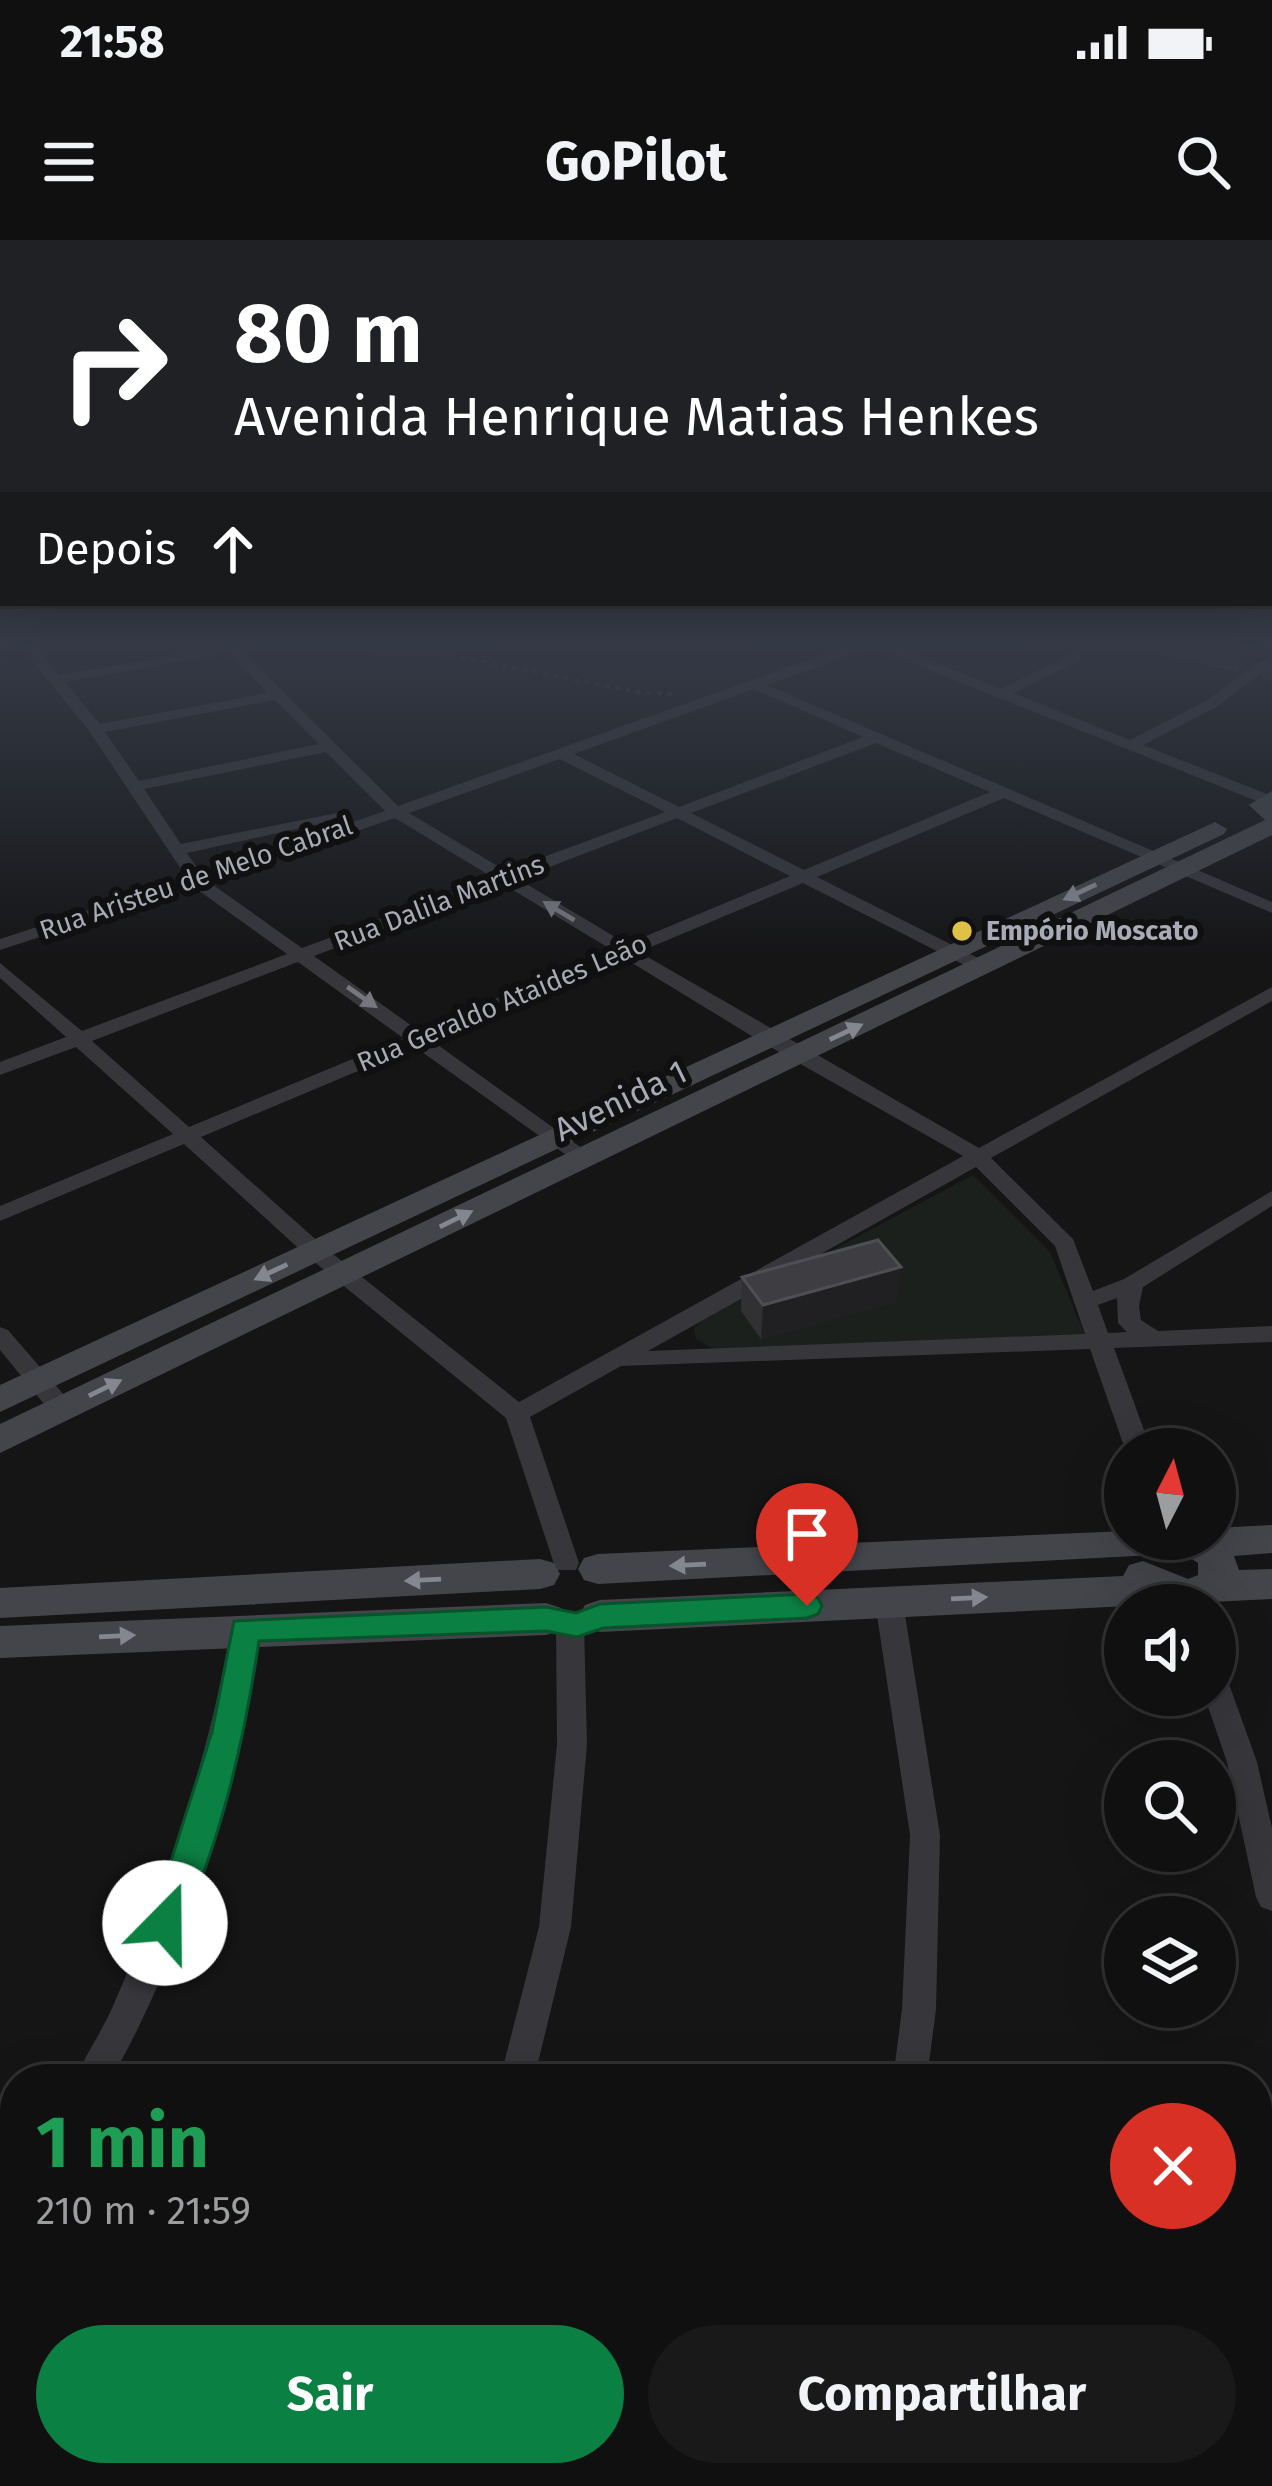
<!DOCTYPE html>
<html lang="pt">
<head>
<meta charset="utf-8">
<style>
	body { margin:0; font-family:"Fira Sans",sans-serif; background:#191919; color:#f1f3f6; height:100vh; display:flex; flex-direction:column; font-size:45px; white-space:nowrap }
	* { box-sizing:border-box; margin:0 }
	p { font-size:39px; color:#9c9d9f }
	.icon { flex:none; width:66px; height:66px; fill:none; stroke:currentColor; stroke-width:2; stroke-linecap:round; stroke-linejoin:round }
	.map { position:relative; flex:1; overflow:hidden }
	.panel { position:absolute; left:0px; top:1824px; width:1272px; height:423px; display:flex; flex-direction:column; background:#101010; border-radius:48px 48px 0 0; box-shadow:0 12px 48px #0002,0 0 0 3px #303030 }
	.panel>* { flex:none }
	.top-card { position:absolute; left:0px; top:0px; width:1272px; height:366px; box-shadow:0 12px 48px #0002,0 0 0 3px #303030; background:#202124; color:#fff; overflow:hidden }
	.needle { width:78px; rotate:6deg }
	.fabs { position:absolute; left:1104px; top:1188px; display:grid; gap:24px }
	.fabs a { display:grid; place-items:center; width:132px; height:132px; border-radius:50%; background:#101010; box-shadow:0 12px 48px #0002,0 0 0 3px #303030; font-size:60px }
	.pin { position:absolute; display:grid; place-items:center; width:102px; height:102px; color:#fff; margin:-123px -51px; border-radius:50% 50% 50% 0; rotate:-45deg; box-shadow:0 0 12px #0007 }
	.pin .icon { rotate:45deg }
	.me { position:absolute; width:132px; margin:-66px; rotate:22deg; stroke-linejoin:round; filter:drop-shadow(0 0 9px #0008) }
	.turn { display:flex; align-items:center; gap:42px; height:252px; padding:0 36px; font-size:54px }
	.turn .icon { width:156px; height:156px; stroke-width:2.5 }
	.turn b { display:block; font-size:84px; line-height:102px }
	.then { display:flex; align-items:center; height:114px; padding:0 36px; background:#0003; gap:24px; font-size:45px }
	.round { display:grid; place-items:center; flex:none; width:126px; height:126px; border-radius:63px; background:#191919 }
	.head { display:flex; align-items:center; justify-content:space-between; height:204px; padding:0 36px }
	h1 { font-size:72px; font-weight:700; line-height:90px; color:#1e9e55 }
	.cta { display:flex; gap:24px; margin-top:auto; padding:24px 36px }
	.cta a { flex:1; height:138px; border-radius:72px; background:#0b8043; color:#fff; font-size:48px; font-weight:700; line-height:138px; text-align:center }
	.cta a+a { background:#191919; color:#f1f3f6 }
	.status { display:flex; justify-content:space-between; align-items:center; height:84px; padding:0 60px; background:#101010; direction:ltr }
	.status svg { height:33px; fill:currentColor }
	header { display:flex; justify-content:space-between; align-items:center; height:156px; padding:0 36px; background:#101010; font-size:54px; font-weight:700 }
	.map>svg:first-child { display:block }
</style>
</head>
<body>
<div class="status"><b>21:58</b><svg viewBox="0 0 49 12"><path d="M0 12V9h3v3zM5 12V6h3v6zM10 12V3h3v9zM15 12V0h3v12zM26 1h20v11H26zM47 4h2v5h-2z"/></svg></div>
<header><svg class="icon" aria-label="menu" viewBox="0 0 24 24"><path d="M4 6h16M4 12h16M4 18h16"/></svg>GoPilot<svg class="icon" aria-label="search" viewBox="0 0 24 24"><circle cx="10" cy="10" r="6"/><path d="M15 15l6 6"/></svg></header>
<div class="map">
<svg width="1272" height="2246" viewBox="0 0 1272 2246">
	<rect width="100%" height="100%" fill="#151516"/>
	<path fill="#1b201d" d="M973,935L1050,1012L1085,1095L714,1109L696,1099L694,1089L702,1080Z"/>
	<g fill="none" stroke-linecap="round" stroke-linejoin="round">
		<path stroke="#3c3d42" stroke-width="3" stroke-dasharray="4.5 6" stroke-linecap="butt" d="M347,404L376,413L449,415L642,453L672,454"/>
		<path fill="#36363b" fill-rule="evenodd" d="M19,404H33L59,435L236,405L398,566L853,404H890L1001,449L1070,415H1080V421L1013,453L1130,500L1206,461L1261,420H1271V426L1216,467L1143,505L1272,556V564L1267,565L872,407L767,445L1272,662V673L1004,558L817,637L990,724V732H978L803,643L639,712L979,908L1272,747V761L991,918L1073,999L1093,1051L1124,1039L1272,951V966L1143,1047L1139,1066L1141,1080L1158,1091L1272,1086V1102L1114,1108L1151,1209H1125L1090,1109L621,1126L530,1177L579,1323L576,1330H556L506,1178L307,1016L184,904L0,981V966L173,894L76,807L0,835V822L66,797L0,738V723L82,791L287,714L194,647L0,710V699L187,638L90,492ZM228,413L268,453L100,484L65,442ZM754,449L863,497L679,567L574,514ZM275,460L319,504L139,541L105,492ZM876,503L990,552L804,630L691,573ZM326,512L385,571L201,634L187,613L350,577L342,572L181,604L144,549ZM560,519L665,572L506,631L409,573ZM395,578L492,637L302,708L209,642ZM677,578L790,636L627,704L518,639ZM503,644L612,710L419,791L314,716ZM624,718L760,801L963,916L519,1162L323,1006L201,897L415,807L576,922H590L594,918L590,914L431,800ZM298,722L403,798L189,887L92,801ZM976,927L1055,1006L1085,1094L648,1111ZM1117,1058L1118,1083L1127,1092L1108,1093L1098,1065Z
			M0,1087L8,1090L71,1163L74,1169L71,1175H53L0,1110Z
			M889,1352L899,1355L903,1362L940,1595L936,1769L927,1839H893L902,1769L910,1595L875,1362L879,1355Z
			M570,1373L580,1377L584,1384L587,1504L571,1687L534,1839H500L539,1687L557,1504L556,1384L560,1377Z
			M245,1379L255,1383L259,1390C233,1541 188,1705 111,1839H75C86,1814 102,1791 113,1766C167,1644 207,1521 231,1390L235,1383Z
			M1215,1433L1225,1436L1229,1444L1257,1522L1272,1588V1671L1261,1667L1256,1657L1227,1522L1204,1455H1215Z
			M15,1940V1990L0,1999V1949Z
			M0,2004L15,2010V2048L0,2041Z
			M339,2232H380L374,2246H333Z
			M389,2232H449L455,2246H395Z
			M814,2232H854L851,2246H811Z"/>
		<path fill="#44454a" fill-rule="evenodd" d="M1272,551V595L0,1213V1184L1265,580L1249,565Z
			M1215,582L1227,589L1224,594L0,1172V1145Z
			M1272,1285V1313L1234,1316L1239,1330L1272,1329V1359L600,1392L585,1387L579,1376L585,1365L600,1360L1123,1336L1129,1325L1143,1321L1188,1339L1198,1335V1323L1177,1309L1171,1299H1215V1288Z
			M1125,1291V1299H1157L1160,1305L1154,1315L598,1344L584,1340L578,1329L584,1318L598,1314Z
			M540,1319L554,1323L560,1334L554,1345L540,1349L0,1378V1348Z
			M546,1363L561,1368L567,1379L561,1390L546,1395L0,1418V1386Z"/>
	</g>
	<path fill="#313134" d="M1161,404H1272V441L1262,438L1267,416H1258L1237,432L1159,414Z
		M742,1037L897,1061L761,1099L741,1071Z"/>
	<path fill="#202022" d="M1245,404H1261L1258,416L1237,432Z
		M901,1027L897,1061L761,1099L763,1065Z"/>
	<path fill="#3e3e42" stroke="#4e4f54" stroke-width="3" d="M878,1000L901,1027L763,1065L742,1037Z"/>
	<defs><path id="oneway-solid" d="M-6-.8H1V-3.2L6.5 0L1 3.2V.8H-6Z" transform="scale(3)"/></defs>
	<g fill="#858790">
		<use href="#oneway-solid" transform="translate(1080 652) rotate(155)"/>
		<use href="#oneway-solid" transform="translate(846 792) rotate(-25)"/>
		<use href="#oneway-solid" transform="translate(456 979) rotate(-26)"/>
		<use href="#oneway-solid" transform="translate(271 1032) rotate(155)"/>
		<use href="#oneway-solid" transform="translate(105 1148) rotate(-26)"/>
		<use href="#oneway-solid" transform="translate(688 1325) rotate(177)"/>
		<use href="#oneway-solid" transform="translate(423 1340) rotate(177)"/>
		<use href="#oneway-solid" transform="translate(969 1358) rotate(-3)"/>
		<use href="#oneway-solid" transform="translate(117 1396) rotate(-3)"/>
	</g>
	<g fill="#75767e">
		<use href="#oneway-solid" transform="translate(559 671) rotate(-149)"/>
		<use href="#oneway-solid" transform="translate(362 757) rotate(35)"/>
	</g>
	<linearGradient id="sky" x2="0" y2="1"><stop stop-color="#0c0c0c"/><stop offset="0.56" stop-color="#353b47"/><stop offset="1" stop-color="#353b47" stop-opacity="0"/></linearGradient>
	<rect width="1272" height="719" fill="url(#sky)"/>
	<path fill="#0b8043" stroke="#07532c" stroke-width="3" d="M807,1354L818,1358L822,1366L818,1374L807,1378L603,1388L577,1397L546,1391L259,1401C244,1501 221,1603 178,1694L165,1699L152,1694L147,1683L165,1640L212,1492L234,1381L546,1367L576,1373L600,1364Z"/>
	<circle fill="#dec145" stroke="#101011" stroke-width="4.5" cx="962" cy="691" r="12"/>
	<g text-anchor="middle" stroke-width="12" stroke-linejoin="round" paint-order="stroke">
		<g font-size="27" fill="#a8aab5" stroke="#101011">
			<text transform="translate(196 638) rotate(-19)" y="9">Rua Aristeu de Melo Cabral</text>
			<text transform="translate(439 663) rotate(-21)" y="9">Rua Dalila Martins</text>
			<text transform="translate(502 763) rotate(-23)" y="9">Rua Geraldo Ataides Leão</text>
		</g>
		<g font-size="27" font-weight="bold" fill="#a8aab5" stroke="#101011" text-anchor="start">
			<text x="986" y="700">Empório Moscato</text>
		</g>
		<g font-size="33" fill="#a8aab5" stroke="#101011">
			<text transform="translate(620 860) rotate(-26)" y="12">Avenida 1</text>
		</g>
	</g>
</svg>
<div class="fabs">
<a><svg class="needle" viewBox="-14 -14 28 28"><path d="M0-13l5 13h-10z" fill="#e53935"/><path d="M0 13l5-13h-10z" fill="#9c9d9f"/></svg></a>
<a><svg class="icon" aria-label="sound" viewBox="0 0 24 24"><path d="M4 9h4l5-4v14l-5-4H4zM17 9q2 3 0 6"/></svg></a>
<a><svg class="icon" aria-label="search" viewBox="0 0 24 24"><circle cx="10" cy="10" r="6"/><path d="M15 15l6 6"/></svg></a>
<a><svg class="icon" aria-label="layers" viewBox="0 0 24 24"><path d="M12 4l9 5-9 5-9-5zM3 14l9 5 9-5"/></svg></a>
</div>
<div class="pin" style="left:807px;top:1366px;background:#d93025"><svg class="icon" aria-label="arrive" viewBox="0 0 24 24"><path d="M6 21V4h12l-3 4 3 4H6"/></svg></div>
<svg class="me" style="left:165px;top:1683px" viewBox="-20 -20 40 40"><circle r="19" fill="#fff"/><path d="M0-13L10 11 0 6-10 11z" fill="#0b8043"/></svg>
<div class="top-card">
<div class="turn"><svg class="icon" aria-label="right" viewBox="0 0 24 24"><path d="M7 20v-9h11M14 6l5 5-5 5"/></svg><div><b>80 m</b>Avenida Henrique Matias Henkes</div></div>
<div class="then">Depois<svg class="icon" aria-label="ahead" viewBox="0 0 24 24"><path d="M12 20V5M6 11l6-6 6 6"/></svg></div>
</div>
<section class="panel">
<div class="head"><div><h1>1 min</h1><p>210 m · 21:59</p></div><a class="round" style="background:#d93025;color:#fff"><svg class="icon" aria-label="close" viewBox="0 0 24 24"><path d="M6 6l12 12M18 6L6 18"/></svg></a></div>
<div class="cta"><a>Sair</a><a>Compartilhar</a></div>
</section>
</div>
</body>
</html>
